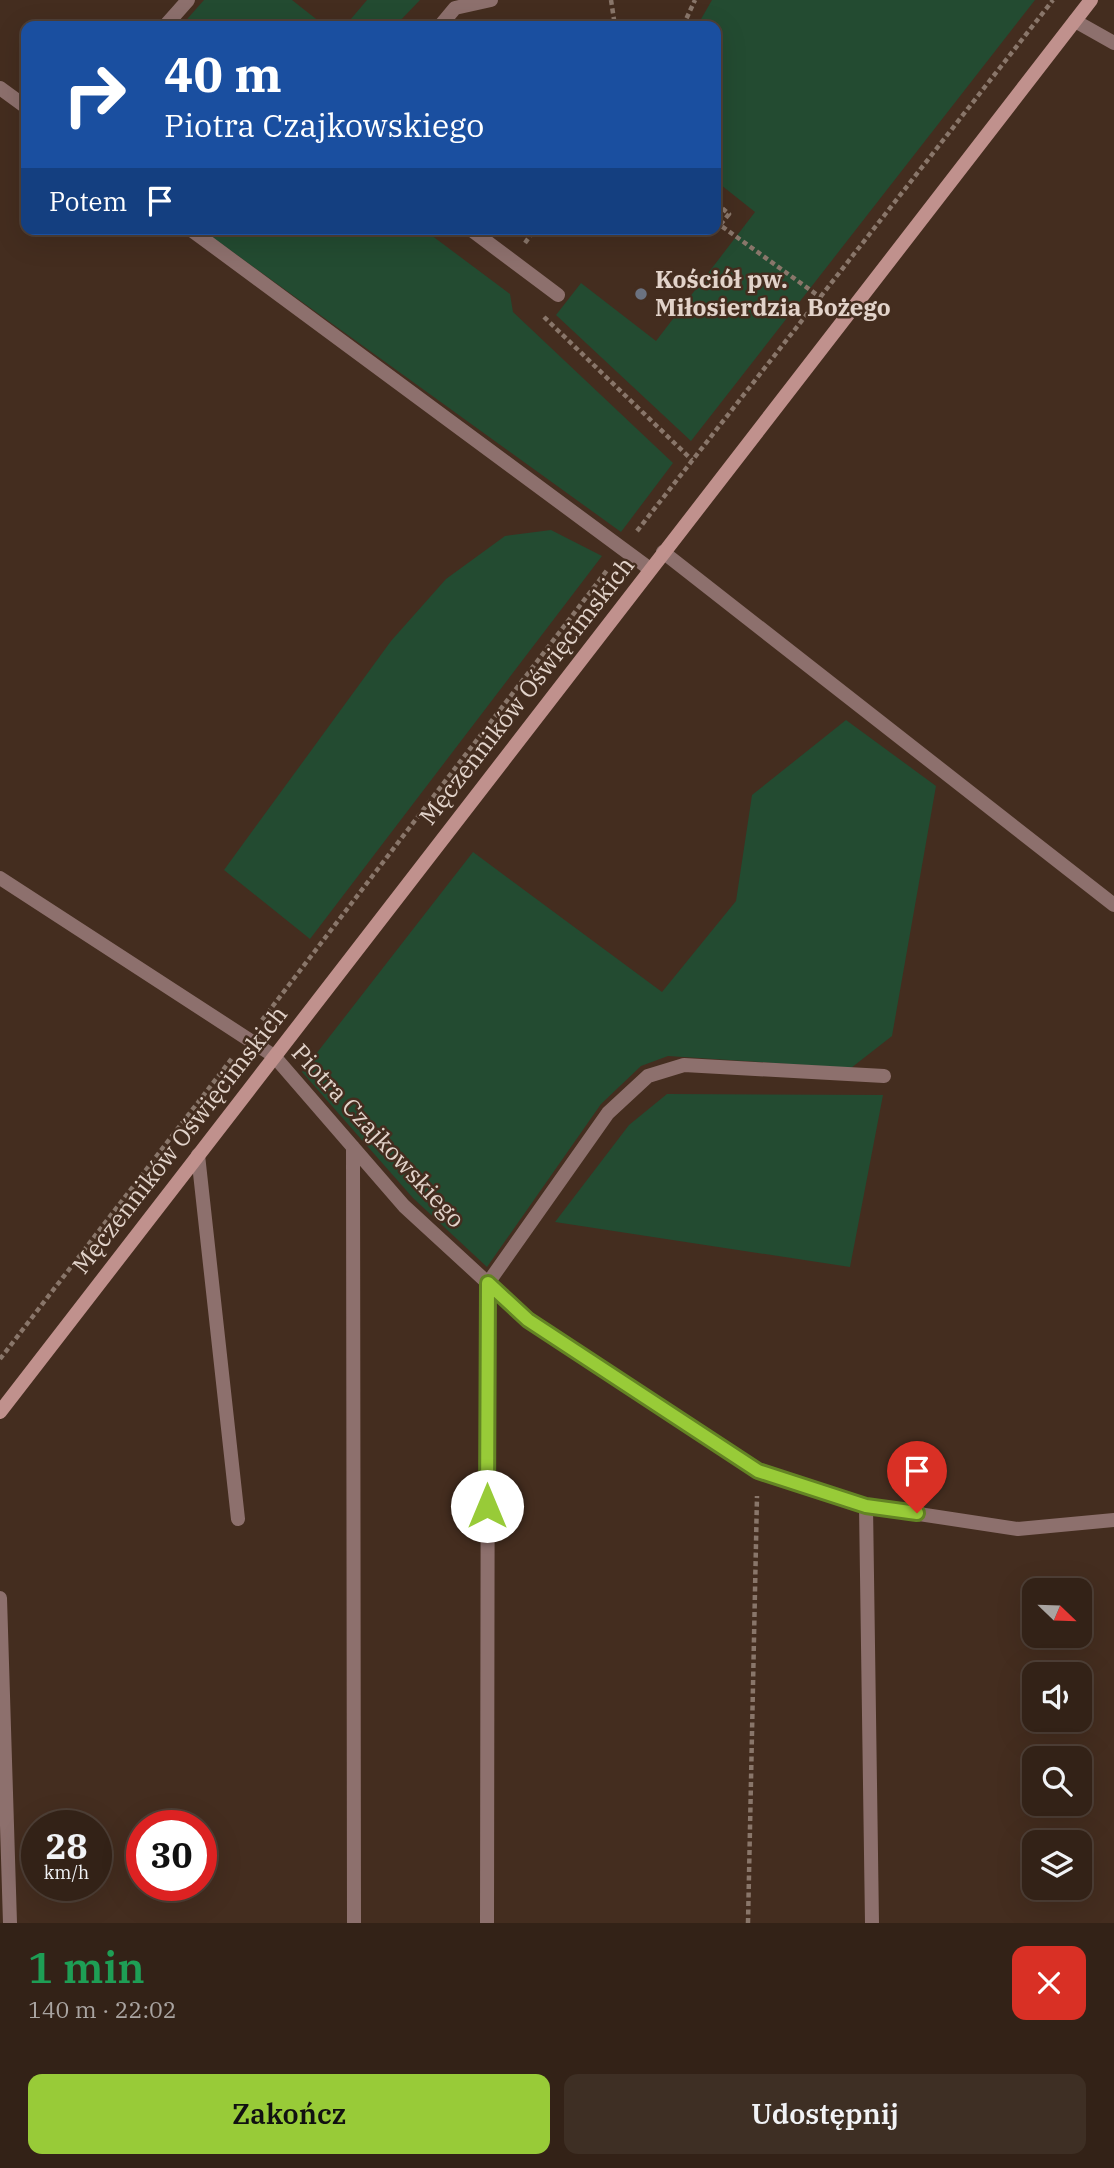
<!DOCTYPE html>
<html lang="pl">
<head>
<meta charset="utf-8">
<style>
	body { margin:0; font-family:"IBM Plex Serif",serif; background:#3e2f24; color:#f1f3f6; height:100vh; display:flex; flex-direction:column; font-size:26px; white-space:nowrap }
	* { box-sizing:border-box; margin:0 }
	p { font-size:23px; color:#a9a4a1 }
	.icon { flex:none; width:38px; height:38px; fill:none; stroke:currentColor; stroke-width:2; stroke-linecap:round; stroke-linejoin:round }
	.map { position:relative; height:1923px; overflow:hidden }
	.side { display:flex; flex-direction:column; background:#332217; flex:1 }
	.side>* { flex:none }
	.guide { position:absolute; left:21px; top:21px; width:700px; height:214px; border-radius:14px; box-shadow:0 7px 28px #0002,0 0 0 2px #4e3f36; background:#1a4fa0; color:#fff; overflow:hidden }
	.needle { width:46px; rotate:113deg }
	.buttons { position:absolute; left:1022px; top:1578px; display:grid; gap:14px }
	.buttons a { display:grid; place-items:center; width:70px; height:70px; border-radius:14px; background:#332217; box-shadow:0 7px 28px #0002,0 0 0 2px #4e3f36; font-size:35px }
	.speed { position:absolute; left:21px; top:1810px; display:flex; gap:14px; font-size:35px; font-weight:700; text-align:center }
	.speed>* { display:grid; place-content:center; width:91px; height:91px; border-radius:50%; background:#332217; box-shadow:0 7px 28px #0002,0 0 0 2px #4e3f36; line-height:1 }
	.speed small { font-size:18px; font-weight:400 }
	.speed .limit { border:10px solid #d22; background:#fff; color:#111 }
	.pin { position:absolute; display:grid; place-items:center; width:60px; height:60px; color:#fff; margin:-72px -30px; border-radius:50% 50% 50% 0; rotate:-45deg; box-shadow:0 0 7px #0007 }
	.pin .icon { rotate:45deg }
	.me { position:absolute; width:77px; margin:-38px; rotate:0deg; stroke-linejoin:round; filter:drop-shadow(0 0 5px #0008) }
	.turn { display:flex; align-items:center; gap:24px; height:147px; padding:0 28px; font-size:32px }
	.turn .icon { width:91px; height:91px; stroke-width:2.5 }
	.turn b { display:block; font-size:49px; line-height:60px }
	.then { display:flex; align-items:center; height:66px; padding:0 28px; background:#0003; gap:14px; font-size:26px }
	.round { display:grid; place-items:center; flex:none; width:74px; height:74px; border-radius:14px; background:#3e2f24 }
	.headline { display:flex; align-items:center; justify-content:space-between; height:119px; padding:0 28px }
	h1 { font-size:42px; font-weight:600; line-height:52px; color:#1e9e55 }
	.button { display:flex; gap:14px; margin-top:auto; padding:14px 28px }
	.button a { flex:1; height:80px; border-radius:14px; background:#98cb38; color:#111; font-size:28px; font-weight:600; line-height:80px; text-align:center }
	.button a+a { background:#3e2f24; color:#f1f3f6 }
	.map>svg:first-child { display:block }
</style>
</head>
<body>
<div class="map">
<svg width="1114" height="1923" viewBox="0 0 1114 1923">
	<rect width="100%" height="100%" fill="#442d1f"/>
	<path fill="#234b31" d="M204,0H292L325,26H181Z
		M367,0H420L395,26H345Z
		M712,0H1035L691,441L556,315L581,283L656,341L755,212L716,181V26H697Z
		M201,229H423L510,294L513,312L673,463L621,532Z
		M551,530L602,556L310,939L224,870L391,641L446,579L505,536Z
		M846,720L936,786L892,1036L851,1068L668,1056L641,1066L601,1104L487,1267L413,1198L302,1072L473,852L662,992L736,901L752,795Z
		M667,1094L883,1095L850,1267L555,1222L629,1125Z"/>
	<g fill="none" stroke-linecap="round" stroke-linejoin="round">
		<path stroke="#89766a" stroke-width="4.5" stroke-dasharray="5 3.5" stroke-linecap="butt" d="M611,0L615,26
			M683,26L695,0
			M716,203L729,214L720,225L820,297
			M525,243L535,229
			M544,317L692,460
			M637,531L1053,0
			M262,1020L608,569
			M0,1359L233,1057
			M748,1923L757,1496"/>
		<path stroke="#8d706d" stroke-width="14" d="M440,26L455,8L491,0
			M0,88L26,107
			M190,229L650,569
			M470,229L558,295
			M198,1155L238,1519
			M488,1283L608,1113L648,1076L684,1065L884,1076
			M866,1506L872,1923"/>
		<path stroke="#8d706d" stroke-width="14" d="M1075,21L1114,43
			M165,26L188,0
			M663,552L1114,905
			M0,878L274,1056L404,1206L528,1320L758,1471L866,1506L1018,1529L1114,1520
			M353,1147L354,1923
			M0,1598L10,1923
			M487,1923L488,1283"/>
		<path stroke="#c0918d" stroke-width="14" d="M0,1412L1091,0"/>
	</g>
	<g fill="none" stroke-linecap="round" stroke-linejoin="round">
		<g stroke="#638424" stroke-width="18">
			<path id="route" d="M487,1506L488,1283L528,1320L758,1471L866,1506L917,1513"/>
		</g>
		<use href="#route" stroke="#98cb38" stroke-width="12"/>
	</g>
	<circle fill="#6b7280" stroke="#442d1f" stroke-width="2.5" cx="641" cy="294" r="7"/>
	<g text-anchor="middle" stroke-width="5" stroke-linejoin="round" paint-order="stroke">
		<g font-size="24" font-weight="bold" fill="#e2d3ca" stroke="#442d1f" text-anchor="start">
			<text x="655" y="288">Kościół pw.<tspan x="655" dy="28">Miłosierdzia Bożego</tspan></text>
		</g>
		<g font-size="24" fill="#e2d3ca" stroke="#442d1f">
			<text transform="translate(527 691) rotate(-52)" y="8">Męczenników Oświęcimskich</text>
			<text transform="translate(378 1136) rotate(47)" y="8">Piotra Czajkowskiego</text>
			<text transform="translate(180 1140) rotate(-52)" y="8">Męczenników Oświęcimskich</text>
		</g>
	</g>
</svg>
<div class="buttons">
<a><svg class="needle" viewBox="-14 -14 28 28"><path d="M0-13l5 13h-10z" fill="#e53935"/><path d="M0 13l5-13h-10z" fill="#a9a4a1"/></svg></a>
<a><svg class="icon" aria-label="sound" viewBox="0 0 24 24"><path d="M4 9h4l5-4v14l-5-4H4zM17 9q2 3 0 6"/></svg></a>
<a><svg class="icon" aria-label="search" viewBox="0 0 24 24"><circle cx="10" cy="10" r="6"/><path d="M15 15l6 6"/></svg></a>
<a><svg class="icon" aria-label="layers" viewBox="0 0 24 24"><path d="M12 4l9 5-9 5-9-5zM3 14l9 5 9-5"/></svg></a>
</div>
<div class="speed"><div>28<small>km/h</small></div><div class="limit">30</div></div>
<div class="pin" style="left:917px;top:1513px;background:#d93025"><svg class="icon" aria-label="arrive" viewBox="0 0 24 24"><path d="M6 21V4h12l-3 4 3 4H6"/></svg></div>
<svg class="me" style="left:487px;top:1506px" viewBox="-20 -20 40 40"><circle r="19" fill="#fff"/><path d="M0-13L10 11 0 6-10 11z" fill="#98cb38"/></svg>
<div class="guide">
<div class="turn"><svg class="icon" aria-label="right" viewBox="0 0 24 24"><path d="M7 20v-9h11M14 6l5 5-5 5"/></svg><div><b>40 m</b>Piotra Czajkowskiego</div></div>
<div class="then">Potem<svg class="icon" aria-label="arrive" viewBox="0 0 24 24"><path d="M6 21V4h12l-3 4 3 4H6"/></svg></div>
</div>
</div>
<section class="side">
<div class="headline"><div><h1>1 min</h1><p>140 m · 22:02</p></div><a class="round" style="background:#d93025;color:#fff"><svg class="icon" aria-label="close" viewBox="0 0 24 24"><path d="M6 6l12 12M18 6L6 18"/></svg></a></div>
<div class="button"><a>Zakończ</a><a>Udostępnij</a></div>
</section>
</body>
</html>
